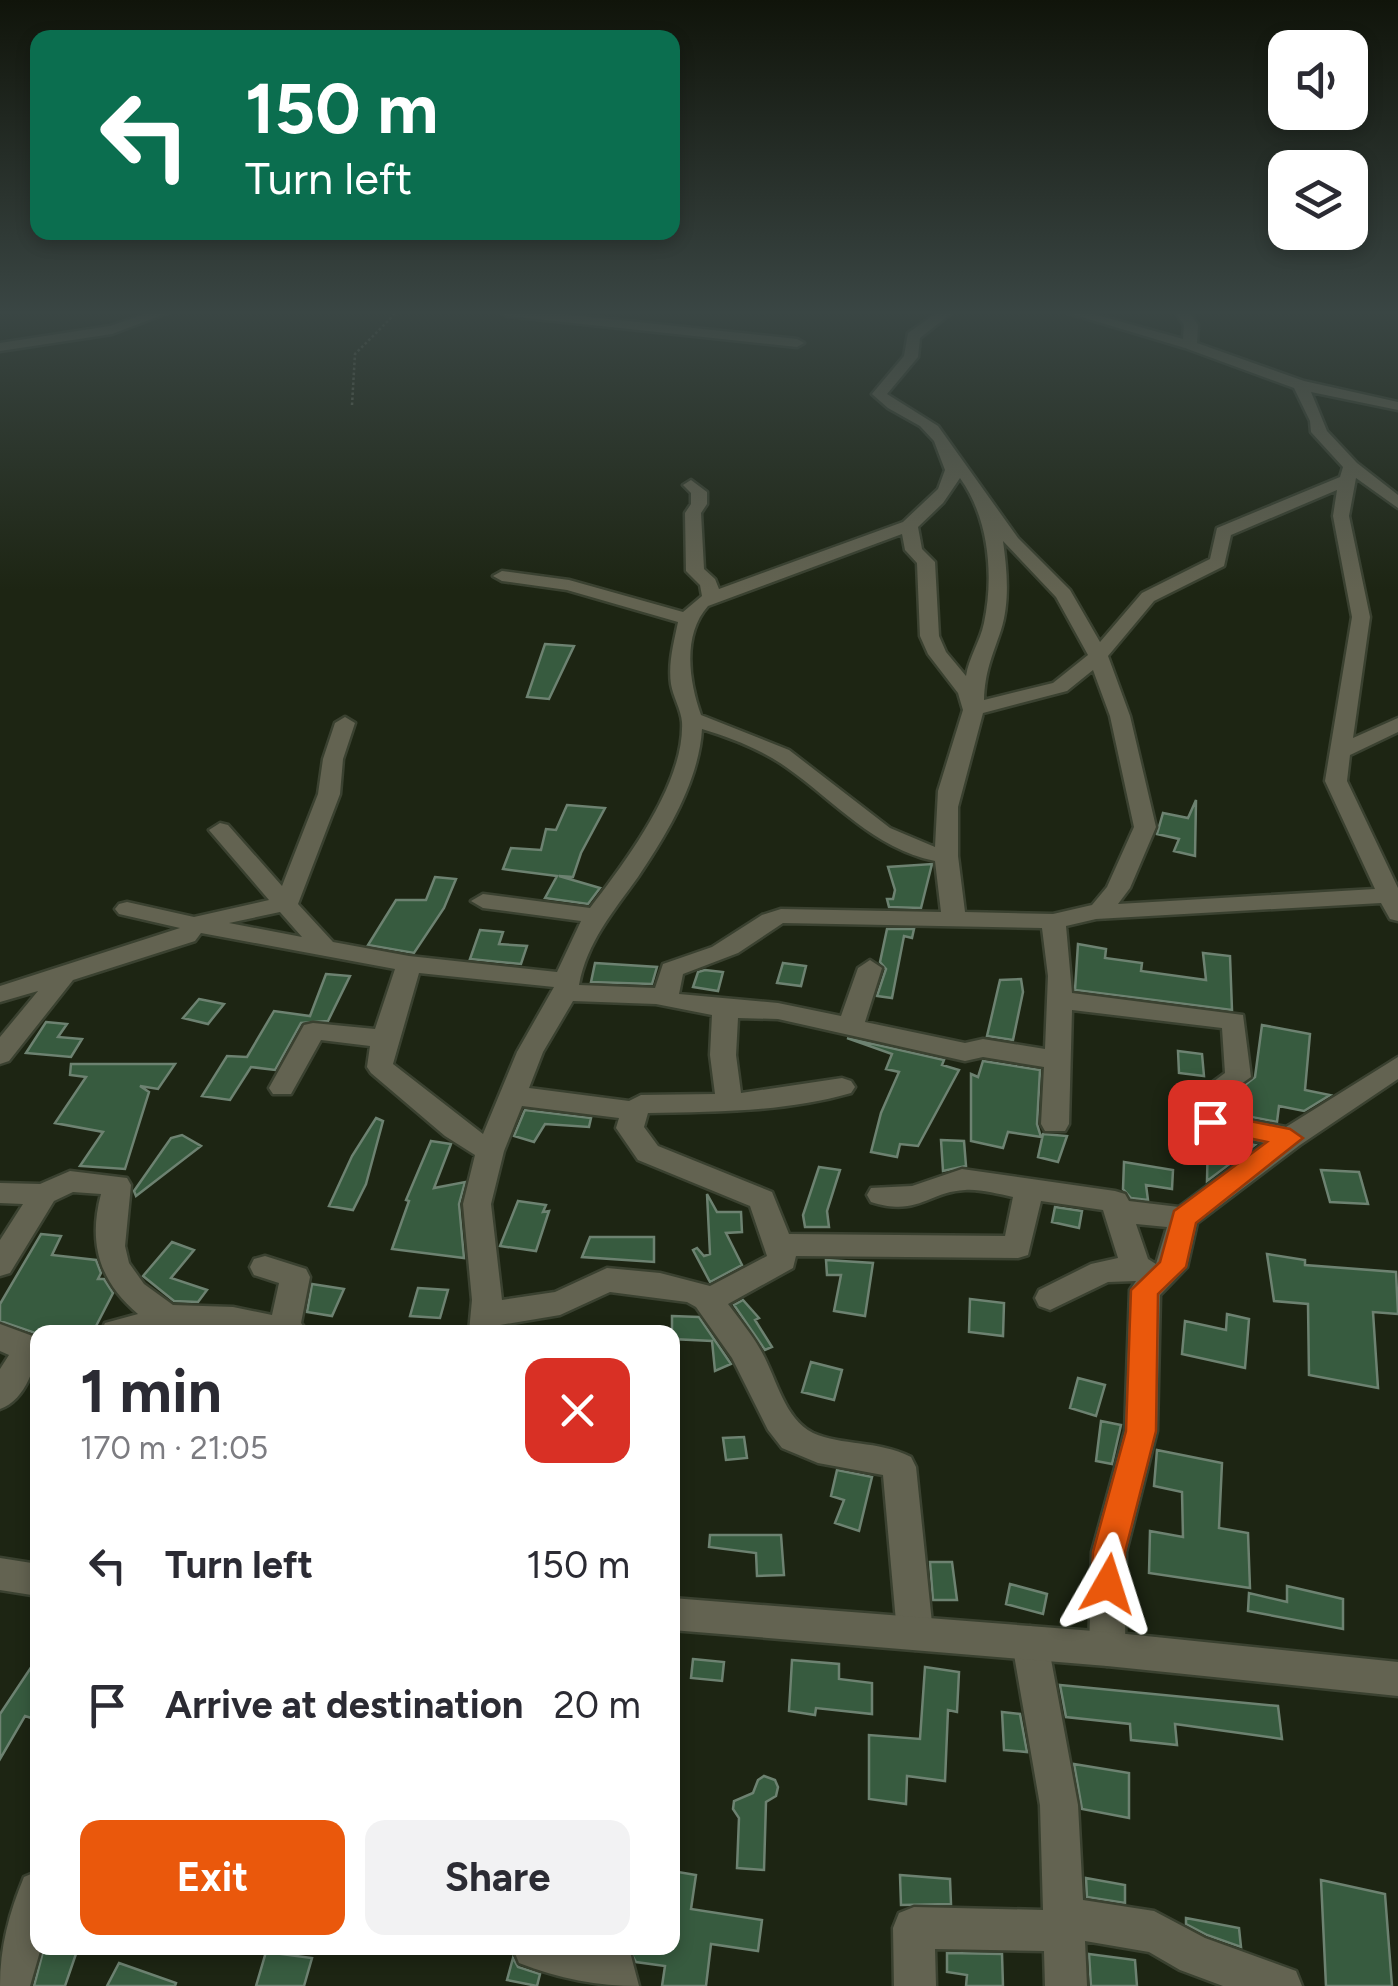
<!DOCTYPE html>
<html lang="en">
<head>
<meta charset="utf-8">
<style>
	body { margin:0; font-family:Figtree,sans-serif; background:#f2f2f3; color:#2b2b33; height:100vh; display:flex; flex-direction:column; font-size:38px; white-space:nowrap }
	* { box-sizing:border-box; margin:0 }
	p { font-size:32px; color:#7c7c81 }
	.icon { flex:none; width:55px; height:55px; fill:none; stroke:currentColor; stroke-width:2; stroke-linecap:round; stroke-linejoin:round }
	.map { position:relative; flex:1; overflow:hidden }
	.sheet { position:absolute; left:30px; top:1325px; width:650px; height:630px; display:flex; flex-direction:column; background:#fff; border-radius:20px; box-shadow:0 5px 15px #0003 }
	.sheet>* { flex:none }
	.banner { position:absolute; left:30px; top:30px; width:650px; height:210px; border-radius:20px; box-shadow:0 5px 15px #0003; background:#0b6e4f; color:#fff; overflow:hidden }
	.fabs { position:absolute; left:1268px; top:30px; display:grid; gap:20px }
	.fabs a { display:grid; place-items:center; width:100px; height:100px; border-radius:20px; background:#fff; box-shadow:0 5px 15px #0003; font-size:50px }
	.pin { position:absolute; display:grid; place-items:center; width:85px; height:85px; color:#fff; margin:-42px; border-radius:20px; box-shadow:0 5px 15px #0006 }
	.me { position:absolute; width:110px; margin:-55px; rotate:6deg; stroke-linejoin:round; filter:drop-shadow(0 0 8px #0008) }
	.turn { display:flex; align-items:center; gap:35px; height:210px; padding:0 50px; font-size:45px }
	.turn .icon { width:130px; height:130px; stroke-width:2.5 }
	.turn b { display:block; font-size:70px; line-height:85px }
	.round { display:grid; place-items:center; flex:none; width:105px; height:105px; border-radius:20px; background:#f2f2f3 }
	.headline { display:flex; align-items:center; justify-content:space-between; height:170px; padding:0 50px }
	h1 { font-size:60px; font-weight:700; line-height:75px }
	.primary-button { display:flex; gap:20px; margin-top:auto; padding:20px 50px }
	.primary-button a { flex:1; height:115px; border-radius:20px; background:#ea580c; color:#fff; font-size:40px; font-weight:700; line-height:115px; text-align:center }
	.primary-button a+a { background:#f2f2f3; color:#2b2b33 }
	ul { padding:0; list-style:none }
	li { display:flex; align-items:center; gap:30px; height:140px; padding:0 50px }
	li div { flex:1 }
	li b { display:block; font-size:38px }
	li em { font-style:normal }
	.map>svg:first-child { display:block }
</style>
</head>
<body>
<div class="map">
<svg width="1398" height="1986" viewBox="0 0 1398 1986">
	<rect width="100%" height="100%" fill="#1d2513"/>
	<path fill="#375b3f" stroke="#6d8271" stroke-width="2.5" d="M545,644L574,646L549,699L527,697Z
		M1196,800L1195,856L1174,851L1179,839L1157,834L1163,813L1188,818Z
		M567,805L605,808L581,853L573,877L559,876L600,888L588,904L545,898L557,876L503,869L511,848L541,850L546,829L556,830Z
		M932,864L921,908L889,907L887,899H893L895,890L888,867Z
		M435,877L456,879L444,908L414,953L368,945L396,900H426Z
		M887,929H914L912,938L904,936L892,998L877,996L886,969L880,962Z
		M480,930L503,932L499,944L527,946L521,964L470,959Z
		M1078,944L1106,949L1105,958L1142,963L1141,971L1206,980L1203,953L1230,956L1232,1010L1075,990Z
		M595,963L657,967L652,984L591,982Z
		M783,963L806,966L801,986L777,983Z
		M705,970L723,972L718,991L693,987L698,972Z
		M326,974L350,976L328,1021L301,1023L275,1070L251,1067L230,1100L202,1096L227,1056L247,1057L274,1011L310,1016Z
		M1021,979L1023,992L1013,1040L987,1036L1000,980Z
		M199,999L224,1004L208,1024L183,1018Z
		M46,1022L67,1024L58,1037L82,1039L71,1057L26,1053Z
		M1262,1025L1310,1034L1305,1090L1330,1095L1304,1111L1279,1106L1277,1122L1231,1113L1237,1091L1255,1077Z
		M847,1038L944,1060L942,1065L959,1070L918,1146L900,1144L897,1157L871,1152L881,1113L899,1072L886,1069L892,1054Z
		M1178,1051L1202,1054L1204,1076L1179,1073Z
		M983,1061L1040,1070L1037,1124L1041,1137L1008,1132L1003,1148L971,1141V1074L978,1077Z
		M71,1064H175L158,1089L140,1086L149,1092L125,1169L80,1166L103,1132L55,1123L86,1077L70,1075Z
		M524,1112L525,1110L591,1118L589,1127L545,1124L534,1142L514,1136Z
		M376,1118L383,1121L366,1184L353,1210L329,1206L352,1156Z
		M1043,1134L1067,1136L1058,1162L1038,1157Z
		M182,1135L201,1146L136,1196L134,1191L171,1138Z
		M1208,1135L1255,1145L1207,1181Z
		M941,1140L964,1141L966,1166L943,1171Z
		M431,1141L451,1144L434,1188L465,1182L459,1204L464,1258L392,1249L409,1201L406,1200Z
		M1124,1162L1173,1170L1172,1189L1146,1185L1148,1200L1131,1198L1123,1189Z
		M819,1167L840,1170L827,1211L829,1227H805L803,1215Z
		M1321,1170L1359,1172L1368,1204L1330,1202Z
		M707,1194L717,1212H741L742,1232L726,1233L742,1265L710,1282L693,1250L697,1248L704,1256L710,1254Z
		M518,1201L546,1205L543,1212L549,1211L536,1251L500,1246Z
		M1055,1207L1082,1211L1079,1228L1052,1222Z
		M41,1234L61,1236L52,1255L96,1260L101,1273L98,1279H104L113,1293L94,1330L63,1327L60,1332L38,1334L0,1321V1304Z
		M590,1237H654V1262L582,1257Z
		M172,1242L194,1250L171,1278L207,1290L198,1302L174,1301L143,1276Z
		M1267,1254L1305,1260V1265L1396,1272L1398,1314L1373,1312L1378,1388L1309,1375L1308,1304L1274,1301Z
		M826,1260L873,1263L865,1316L834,1311L841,1275H827Z
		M312,1284L344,1289L332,1316L307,1312Z
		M418,1288L448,1290L440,1318L410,1316Z
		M970,1299L1004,1303L1003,1336L969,1332Z
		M743,1300L759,1318L755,1320L772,1347L765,1350L734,1305Z
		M1227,1314L1249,1319L1245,1368L1182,1354L1185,1321L1226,1330Z
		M672,1316L699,1317L731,1364L715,1371L712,1341L672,1339Z
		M811,1362L842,1370L834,1400L802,1392Z
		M1078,1378L1105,1385L1096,1416L1070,1408Z
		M1101,1421L1121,1425L1112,1464L1096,1461Z
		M744,1437L747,1458L726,1460L723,1438Z
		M1157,1450L1222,1463L1219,1528L1248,1533L1250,1588L1149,1573L1150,1531L1183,1537L1182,1492L1154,1486Z
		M837,1470L872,1477L859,1531L835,1523L844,1500L831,1496Z
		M710,1535H781L784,1575L757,1576L756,1553L709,1547Z
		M930,1562H952L957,1600H933Z
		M1010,1584L1047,1594L1043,1614L1006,1604Z
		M1287,1586L1343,1599V1629L1248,1611L1249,1593L1287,1602Z
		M38,1657V1720L25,1716L0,1759V1714Z
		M693,1659L724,1662L722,1681L691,1678Z
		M792,1660L839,1664V1679L872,1683V1714L816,1708L815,1715L789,1711Z
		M925,1667L959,1672L957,1712L948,1710L945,1781L907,1776L906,1804L869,1799V1735L920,1739Z
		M1060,1685L1278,1706L1282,1739L1175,1724L1177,1745L1131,1740L1130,1724L1066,1717Z
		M1002,1712L1020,1714L1027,1752L1004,1750Z
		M1074,1764L1129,1773V1818L1082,1809Z
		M764,1776L775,1780L778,1787L776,1796L766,1802L764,1870L737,1868L739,1818L733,1809L734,1801L753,1793L758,1780Z
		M672,1871L696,1875L691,1909L762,1920L758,1951L711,1944L706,1986H662L665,1966L636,1962L628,1948H672Z
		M900,1875L950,1879L951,1904L901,1905Z
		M1086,1878L1125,1885V1903L1087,1897Z
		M1321,1880L1385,1894L1392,1986H1326Z
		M1186,1918L1239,1928L1241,1947L1207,1935L1186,1924Z
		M44,1948H78L65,1986H34Z
		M266,1952L312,1958L304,1986H256Z
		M947,1953L1002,1954L1003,1986H966L967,1975L947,1972Z
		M1089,1954L1135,1960L1137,1986H1091Z
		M513,1958L518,1967L540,1974L537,1986L507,1980Z
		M119,1963L176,1983L175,1986H107Z"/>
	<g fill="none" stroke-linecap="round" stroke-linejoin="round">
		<g stroke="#3a4130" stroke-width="5">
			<path id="minor" d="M151,312H170L112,334L0,351V343L110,326Z
				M500,312H543L797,339L804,343L797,347L507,316Z
				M938,312H953L920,338L918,357L887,394L938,426L1018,538L1070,590L1100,642L1142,593L1210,559L1217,528L1340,477L1343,467L1311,432L1310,421L1294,388L1185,348L1065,312H1086L1183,339L1184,325L1175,312H1189L1198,325L1197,343L1304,381L1398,402V410L1311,392L1327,431L1357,463L1398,495V508L1356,478L1349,516L1370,617L1353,738L1398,718V732L1350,755L1347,781L1398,888V921L1390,919L1381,903L1096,919L1066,926L1072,993L1243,1015L1251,1077L1234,1089L1226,1116L1286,1127L1398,1057V1079L1300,1145L1197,1223L1187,1267L1160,1295L1157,1431L1126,1552L1125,1649L1120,1661L1107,1666L1094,1661L1089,1649L1092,1552L1125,1431L1130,1290L1136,1281L1108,1282L1050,1310L1039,1306L1035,1298L1039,1290L1091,1264L1118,1258L1103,1210L1041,1201L1028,1255L1018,1258L796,1256L793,1268L728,1304C739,1319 751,1333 760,1349C776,1375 783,1418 813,1433C842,1446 877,1440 911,1457L916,1467L933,1633L928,1645L915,1650L902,1645L897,1633L883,1475L818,1463L782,1448L768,1430L732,1358L696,1307L687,1302L610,1292L560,1315L500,1325L499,1332H469L472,1300L463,1204L475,1155L445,1136L371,1073L367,1067L370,1046L321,1040L291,1094H273L269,1088L304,1025L313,1023L375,1029L395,969L201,933L195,941L73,980L9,1061L0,1064V1037L38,991L0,1002V986L180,928L119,914L115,909L119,904L127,902L194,917L269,900L209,830L220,823L228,825L282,886L318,794L323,759L335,723L345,717L355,723L343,759L340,794L298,904L333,942L409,956L557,972L581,921L483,908L471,901L483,894L590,908C626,861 685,783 682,722C681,709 673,697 671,684C668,663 674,642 678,622L567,590L502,581L493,576L502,571L569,580L683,612L702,596L700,585L686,571L685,513L691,504V493L683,485L691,480L707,492V504L701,513L704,569L715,579L719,589L903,522L938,489L945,470L934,441L920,426L888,408L872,394L904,356L908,333ZM960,478C989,518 994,576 984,623C980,642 969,657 966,676L946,652L939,636L935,562L922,549L918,527L943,503ZM1337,490L1333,516L1352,617L1325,781L1375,889L1118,904L1130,888L1156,827L1130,716L1108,656L1154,601L1224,566L1231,535ZM902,534L905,550L917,563L920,636L928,654L958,693L963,710L938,791L935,847L890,828L789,750L701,715C689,681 682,635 708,606ZM1003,541L1056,597L1088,655L1053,683L984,700C985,671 992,657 1001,630C1010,602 1007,569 1003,541ZM1093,670L1110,716L1134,827L1107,887L1092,905L1053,914L965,912L958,856V807L983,713L1067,691ZM702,729C731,738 761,749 786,767C836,802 873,848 935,861L941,912L781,909L762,915L712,947L663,964L655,988L579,985C587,942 613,912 638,877C667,834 699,781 702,729ZM280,912L302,937L229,923ZM783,923L1042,928L1048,976L1045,1049L983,1039L965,1043L865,1022L882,968L870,960L858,968L841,1016L778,1003L679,994L683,974L738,953ZM419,973L554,987L517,1052L483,1134L393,1064ZM573,1001L656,1004L712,1015L710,1055L715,1094L641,1095L629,1101L529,1088L543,1052ZM1072,1010L1222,1028L1225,1073L1210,1084L1196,1122L1200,1129L1265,1143L1179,1207L1129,1201L1125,1194L1115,1191L962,1169L912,1186L871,1188L867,1195L871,1202C919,1217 927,1192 965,1190C980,1189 998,1194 1013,1197L1005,1236L789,1234L772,1192L658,1146L644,1127L648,1113C717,1112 784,1112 851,1093L855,1087L851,1081L842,1078L741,1093L736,1055L738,1018L778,1019L965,1061L983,1057L1044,1067L1041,1124L1045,1131H1065L1069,1124ZM522,1106L619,1118L616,1128L638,1160L750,1206L767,1256L710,1286L660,1273L607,1268L555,1292L502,1300L491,1204L504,1151ZM1136,1224L1167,1227L1156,1264L1148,1259Z
				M70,1171L127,1178L131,1185L125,1246L129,1263L144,1284L173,1305L233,1307L272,1315L279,1283L254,1275L250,1267L254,1259L265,1256L306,1269L310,1277L301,1323L308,1332L168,1329L101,1332L105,1323L138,1314C99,1281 88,1243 101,1194L73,1192L54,1201L10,1273L0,1276V1240L23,1204L0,1203V1183L40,1184Z
				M0,1324L38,1338C38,1363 26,1400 0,1409V1369L9,1355L0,1351Z
				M1030,1626L1043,1631L1048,1643L1078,1805L1083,1900L1154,1911L1205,1938L1296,1971L1302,1986H1223L1180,1970L1149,1952L1085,1941L1087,1986H1045L1044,1951L935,1949L936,1986H894L893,1928L899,1913L914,1907L1043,1910L1040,1805L1012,1643L1017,1631Z
				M38,1871V1948H41L30,1986H0C0,1947 9,1913 24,1877Z
				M513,1948H618L630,1952L639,1986C598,1986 559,1979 519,1963Z"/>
		</g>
		<g stroke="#3a4130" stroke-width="5">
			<path id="tertiary" d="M0,1558L38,1564V1596L0,1590Z
				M672,1598L1107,1632L1398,1662V1696L1107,1666L672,1630Z"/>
		</g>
		<path stroke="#636a5a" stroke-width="2.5" stroke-dasharray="2.5 2.5" stroke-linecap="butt" d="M352,405L355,354L397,312"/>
		<use href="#minor" fill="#636351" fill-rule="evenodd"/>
		<use href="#tertiary" fill="#636351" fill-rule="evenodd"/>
	</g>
	<linearGradient id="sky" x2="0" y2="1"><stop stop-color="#10140a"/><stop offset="0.53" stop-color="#3a4644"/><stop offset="1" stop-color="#3a4644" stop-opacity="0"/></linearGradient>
	<rect width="1398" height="590" fill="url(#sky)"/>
	<path fill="#ea580c" stroke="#983908" stroke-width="2.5" d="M1210,1113L1290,1129L1303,1138L1196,1223L1186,1267L1158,1294L1156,1431L1125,1552L1124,1584L1120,1594L1108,1599L1097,1594L1092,1584L1093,1552L1126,1431L1131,1290L1160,1262L1174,1211L1267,1142L1201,1128L1197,1122Z"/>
</svg>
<div class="fabs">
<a><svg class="icon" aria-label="sound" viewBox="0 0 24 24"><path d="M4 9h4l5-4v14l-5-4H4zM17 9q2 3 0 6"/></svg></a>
<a><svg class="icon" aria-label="layers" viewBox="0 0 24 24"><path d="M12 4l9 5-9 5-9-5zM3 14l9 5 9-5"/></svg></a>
</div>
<div class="pin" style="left:1210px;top:1122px;background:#d93025"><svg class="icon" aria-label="arrive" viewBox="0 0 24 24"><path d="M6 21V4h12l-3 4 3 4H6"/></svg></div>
<svg class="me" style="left:1108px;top:1584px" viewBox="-20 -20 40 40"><path d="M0-17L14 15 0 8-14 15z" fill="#ea580c" stroke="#fff" stroke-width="4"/></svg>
<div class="banner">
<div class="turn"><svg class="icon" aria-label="left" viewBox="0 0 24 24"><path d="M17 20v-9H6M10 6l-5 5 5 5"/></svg><div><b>150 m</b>Turn left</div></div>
</div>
<section class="sheet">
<div class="headline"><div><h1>1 min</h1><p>170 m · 21:05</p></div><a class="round" style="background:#d93025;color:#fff"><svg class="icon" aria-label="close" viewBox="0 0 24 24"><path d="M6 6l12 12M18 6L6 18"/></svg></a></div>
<ul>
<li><svg class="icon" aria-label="left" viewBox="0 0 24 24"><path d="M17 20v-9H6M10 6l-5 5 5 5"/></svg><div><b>Turn left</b></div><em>150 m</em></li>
<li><svg class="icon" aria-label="arrive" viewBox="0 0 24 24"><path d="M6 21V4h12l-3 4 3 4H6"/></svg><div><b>Arrive at destination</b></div><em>20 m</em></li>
</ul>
<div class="primary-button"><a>Exit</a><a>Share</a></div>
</section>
</div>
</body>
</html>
